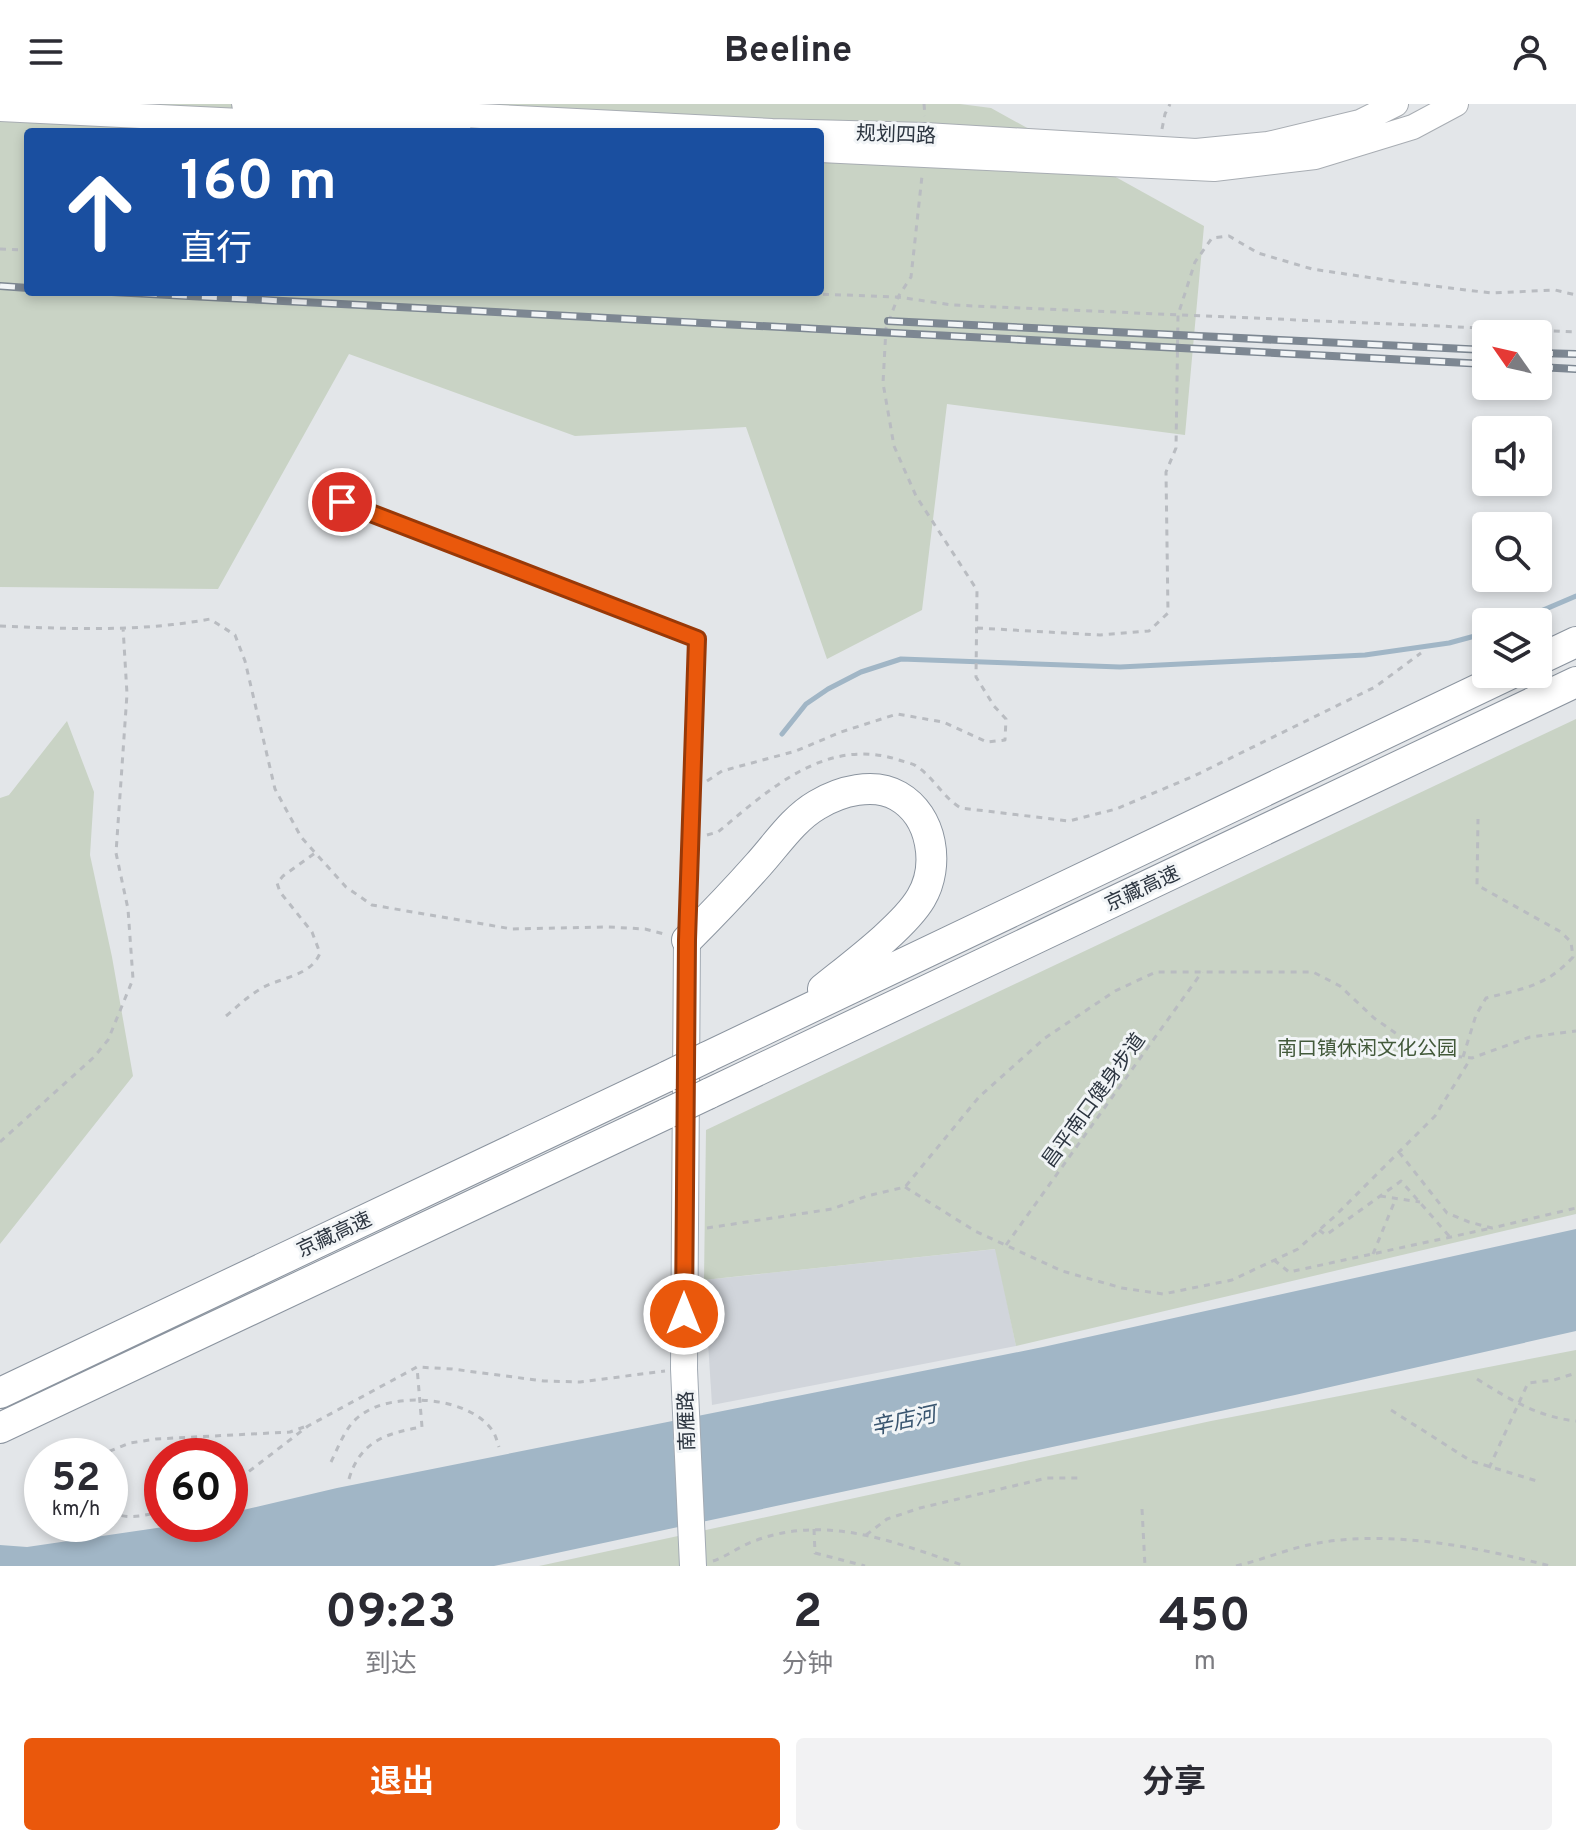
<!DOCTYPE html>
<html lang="zh">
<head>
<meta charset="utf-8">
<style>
	body { margin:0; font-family:Overpass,"Noto Sans SC",sans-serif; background:#f2f2f3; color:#2b2b33; height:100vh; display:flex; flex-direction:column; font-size:30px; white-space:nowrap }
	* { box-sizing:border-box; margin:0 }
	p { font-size:26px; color:#7c7c81 }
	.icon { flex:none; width:44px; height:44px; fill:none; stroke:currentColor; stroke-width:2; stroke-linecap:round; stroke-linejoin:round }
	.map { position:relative; height:1462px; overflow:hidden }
	.side { display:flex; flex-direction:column; background:#fff; flex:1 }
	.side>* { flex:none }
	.banner { position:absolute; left:24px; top:24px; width:800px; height:168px; border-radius:8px; box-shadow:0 4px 12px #0003; background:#1a4fa0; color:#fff; overflow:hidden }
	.needle { width:52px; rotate:304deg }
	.fabs { position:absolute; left:1472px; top:216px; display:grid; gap:16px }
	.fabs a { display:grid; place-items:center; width:80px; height:80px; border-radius:8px; background:#fff; box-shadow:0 4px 12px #0003; font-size:40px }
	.speed { position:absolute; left:24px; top:1334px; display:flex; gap:16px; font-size:40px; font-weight:700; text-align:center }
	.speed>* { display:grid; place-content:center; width:104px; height:104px; border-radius:50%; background:#fff; box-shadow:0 4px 12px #0003; line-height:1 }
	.speed small { font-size:20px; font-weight:400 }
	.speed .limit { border:12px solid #d22; background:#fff; color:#111 }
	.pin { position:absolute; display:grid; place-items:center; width:68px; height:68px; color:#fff; margin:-34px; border:4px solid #fff; border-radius:50%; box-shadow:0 2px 8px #0007 }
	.me { position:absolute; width:88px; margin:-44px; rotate:0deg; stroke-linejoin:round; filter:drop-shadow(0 0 6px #0008) }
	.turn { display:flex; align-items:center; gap:28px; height:168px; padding:0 24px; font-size:36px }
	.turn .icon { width:104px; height:104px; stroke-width:2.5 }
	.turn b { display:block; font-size:56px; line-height:68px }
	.eta { display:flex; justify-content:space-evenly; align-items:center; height:136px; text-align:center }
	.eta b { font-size:48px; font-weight:700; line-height:56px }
	.action { display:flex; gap:16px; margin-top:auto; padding:16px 24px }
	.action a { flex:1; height:92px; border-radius:8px; background:#ea580c; color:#fff; font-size:32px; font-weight:700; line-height:92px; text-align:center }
	.action a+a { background:#f2f2f3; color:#2b2b33 }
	header { display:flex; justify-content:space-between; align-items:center; height:104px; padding:0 24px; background:#fff; font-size:36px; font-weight:700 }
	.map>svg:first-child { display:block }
</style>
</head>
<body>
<header><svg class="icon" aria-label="menu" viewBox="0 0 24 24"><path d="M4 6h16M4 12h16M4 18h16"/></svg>Beeline<svg class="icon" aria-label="person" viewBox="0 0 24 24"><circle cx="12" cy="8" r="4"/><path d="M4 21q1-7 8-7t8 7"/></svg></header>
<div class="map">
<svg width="1576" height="1462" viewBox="0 0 1576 1462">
	<rect width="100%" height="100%" fill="#e3e6e9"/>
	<path fill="#d1d5db" d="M996,1145L1016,1242L712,1301L704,1176Z"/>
	<path fill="#c9d3c5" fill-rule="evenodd" d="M0,0H960L991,4L1204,122L1185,331L947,300L922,506L827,555L746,323L575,332L349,250L218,485L0,483ZM28,28H820V188H28Z
		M1576,615V1110L1016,1242L995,1145L704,1176L706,1026Z
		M67,617L94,688L90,751L112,853L133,972L0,1140V694L9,691Z
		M1576,1246V1462H539L1211,1317Z"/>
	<path fill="#a1b6c6" d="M1576,1125V1227L1295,1291L538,1453L494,1462H0V1441L27,1443L184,1420H230V1409L337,1384L1043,1243Z"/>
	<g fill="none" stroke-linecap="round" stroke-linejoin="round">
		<path stroke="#a1b6c6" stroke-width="5" d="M1515,518L1576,492
			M782,630L806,600L828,585L861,568L901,555L1120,563L1365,551L1449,539L1486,529"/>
		<g stroke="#a8adb3" stroke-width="18">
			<path id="street" d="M342,398L697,535L687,834"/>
		</g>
		<g stroke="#a8adb3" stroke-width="26">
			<path id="secondary" d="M244,0L772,27L925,31L1196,47L1268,40L1360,18L1396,0
				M0,5L459,28
				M820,46L1214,65L1315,53L1413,23L1456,0"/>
		</g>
		<g stroke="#a3abb4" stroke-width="28">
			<path id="primary" d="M687,836L684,1265L693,1462"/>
		</g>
		<g stroke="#8b949f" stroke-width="32">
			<path id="highway" d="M1538,556L1576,538
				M687,836C711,812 735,787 758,761C777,740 793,715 817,701C840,687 874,678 898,692C933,712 940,762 921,794C904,823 850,863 823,885
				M707,953L1510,570
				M708,990L1576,578
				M0,1289L668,972
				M0,1324L668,1009"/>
		</g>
		<path stroke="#b9bcc1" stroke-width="3" stroke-dasharray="6 6" stroke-linecap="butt" d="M924,0L925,12
			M1162,25L1165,10L1170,0
			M0,145L28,146
			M763,188L898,193L952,201L1576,228
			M0,522C70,525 141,528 210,515L235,531L245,557L275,685L301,733L346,783L372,801L512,825L608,823L645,825L664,830
			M977,524L1100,531L1149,527L1168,509L1166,368L1176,344L1178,211L1195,158L1212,134L1229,132L1258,149L1312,165L1393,177L1491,189L1555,186L1576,191
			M707,677L722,667L796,647L841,628L897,610L943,618L987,638L1005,636L1006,615L994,602L976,573L977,486L916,392L894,342L883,279L886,224L898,193L911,173L922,72
			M707,731L718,728C770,685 826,632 899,656C904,658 912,659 916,662C933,672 943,694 961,704L1069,717L1116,705L1194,672L1375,583L1421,549
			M226,912C238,902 248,892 262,884C282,873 311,872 320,849L312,828L280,788L277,779L283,772L315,749
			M1463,953L1476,911L1486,894C1522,885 1547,882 1573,853L1571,838L1561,828L1477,781L1478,715
			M0,1038L94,953L108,936L133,875L128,805L116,749L127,590L123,523
			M1399,1048L1447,1109L1469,1118L1492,1124L1576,1104
			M905,1083L975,1127L1062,1167L1122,1184L1163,1190L1232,1176L1298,1145L1335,1112L1435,1012L1471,954
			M1380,1092L1420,1098
			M707,1124L832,1105L867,1092L905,1083L979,993L1045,934L1115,887L1156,868H1313L1340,882L1374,914L1404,935L1433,950L1472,954L1530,933L1576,927
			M1319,1126L1326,1131L1401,1077L1450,1133
			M1006,1141L1202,868
			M1373,1150L1396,1094
			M1274,1156L1289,1168L1492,1124
			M1477,1275C1509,1295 1538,1313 1576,1317
			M1391,1306L1471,1357L1537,1377
			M98,1352L130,1339L156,1335L290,1328L304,1323
			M331,1358C339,1342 346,1321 361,1311C393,1287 468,1292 492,1326C496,1331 497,1338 499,1343
			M1489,1364L1528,1279L1554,1276L1576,1269
			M349,1375C360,1337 387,1329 422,1323L417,1263
			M230,1382L308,1322L417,1263L452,1265L544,1277L580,1278L665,1267
			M1142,1405L1145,1462
			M110,1408C128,1416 143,1412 162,1407
			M814,1425L815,1449L865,1462
			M866,1431L887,1415L920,1404L1047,1374H1080
			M713,1457C728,1452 741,1441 757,1436C829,1410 896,1439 965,1462
			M1236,1462C1262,1456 1287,1445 1313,1440C1388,1425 1477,1443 1550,1462"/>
		<use href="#street" stroke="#f5f6f8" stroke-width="16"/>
		<use href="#secondary" stroke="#fff" stroke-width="24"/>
		<use href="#primary" stroke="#fff" stroke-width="26"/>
		<use href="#highway" stroke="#fff" stroke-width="30"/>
		<g stroke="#7d8792" stroke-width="8">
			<path id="rail" d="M0,182L28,184
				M112,188L1486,260
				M888,217L1486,246
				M1538,249L1576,250
				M1538,263L1576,265"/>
		</g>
		<use href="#rail" stroke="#f2f5f7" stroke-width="5" stroke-dasharray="15" stroke-linecap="butt"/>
		<g stroke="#8b949f" stroke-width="32" stroke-linecap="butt">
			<path id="highway-bridge" d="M668,972L707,953
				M668,1009L708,990"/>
		</g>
		<use href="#highway-bridge" stroke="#fff" stroke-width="30"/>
	</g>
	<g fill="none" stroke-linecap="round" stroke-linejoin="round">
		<g stroke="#983908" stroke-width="20">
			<path id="route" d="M342,398L697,535L687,836L684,1210"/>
		</g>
		<use href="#route" stroke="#ea580c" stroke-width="14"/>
	</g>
	<g text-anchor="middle" stroke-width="6" stroke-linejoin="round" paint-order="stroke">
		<g font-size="20" fill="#2c3540" stroke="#f2f5f7">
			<text transform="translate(896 30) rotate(2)" y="7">规划四路</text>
			<text transform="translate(1142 784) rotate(-25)" y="7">京藏高速</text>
			<text transform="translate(1093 996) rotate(-54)" y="7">昌平南口健身步道</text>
			<text transform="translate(334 1130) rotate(-25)" y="7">京藏高速</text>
			<text transform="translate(686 1317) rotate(-92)" y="7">南雁路</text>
		</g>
		<g font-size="20" fill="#435a3b" stroke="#f2f5f7">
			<text x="1367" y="951">南口镇休闲文化公园</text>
		</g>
		<g font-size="22" font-style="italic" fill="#3a5670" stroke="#f2f5f7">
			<text transform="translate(903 1316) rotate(-12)" y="8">辛店河</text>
		</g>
	</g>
</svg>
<div class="fabs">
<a><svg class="needle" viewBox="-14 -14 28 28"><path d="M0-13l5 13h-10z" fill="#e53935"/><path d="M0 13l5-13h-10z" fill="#7c7c81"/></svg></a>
<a><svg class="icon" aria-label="sound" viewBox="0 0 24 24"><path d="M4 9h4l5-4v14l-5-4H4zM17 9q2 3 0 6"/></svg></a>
<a><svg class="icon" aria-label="search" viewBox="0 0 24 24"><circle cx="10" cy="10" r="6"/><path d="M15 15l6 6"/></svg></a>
<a><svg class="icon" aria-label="layers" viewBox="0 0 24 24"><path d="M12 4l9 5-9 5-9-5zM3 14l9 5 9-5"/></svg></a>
</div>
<div class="speed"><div>52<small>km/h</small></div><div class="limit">60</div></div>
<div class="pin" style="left:342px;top:398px;background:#d93025"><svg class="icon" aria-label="arrive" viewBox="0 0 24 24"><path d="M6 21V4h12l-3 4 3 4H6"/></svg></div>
<svg class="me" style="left:684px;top:1210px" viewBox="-20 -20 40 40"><circle r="17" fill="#ea580c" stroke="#fff" stroke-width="3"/><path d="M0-11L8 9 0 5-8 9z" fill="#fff"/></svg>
<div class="banner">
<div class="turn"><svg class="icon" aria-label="ahead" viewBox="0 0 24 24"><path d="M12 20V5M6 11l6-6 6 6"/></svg><div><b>160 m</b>直行</div></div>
</div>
</div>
<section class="side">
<div class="eta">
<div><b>09:23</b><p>到达</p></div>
<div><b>2</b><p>分钟</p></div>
<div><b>450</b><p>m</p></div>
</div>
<div class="action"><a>退出</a><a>分享</a></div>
</section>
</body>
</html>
